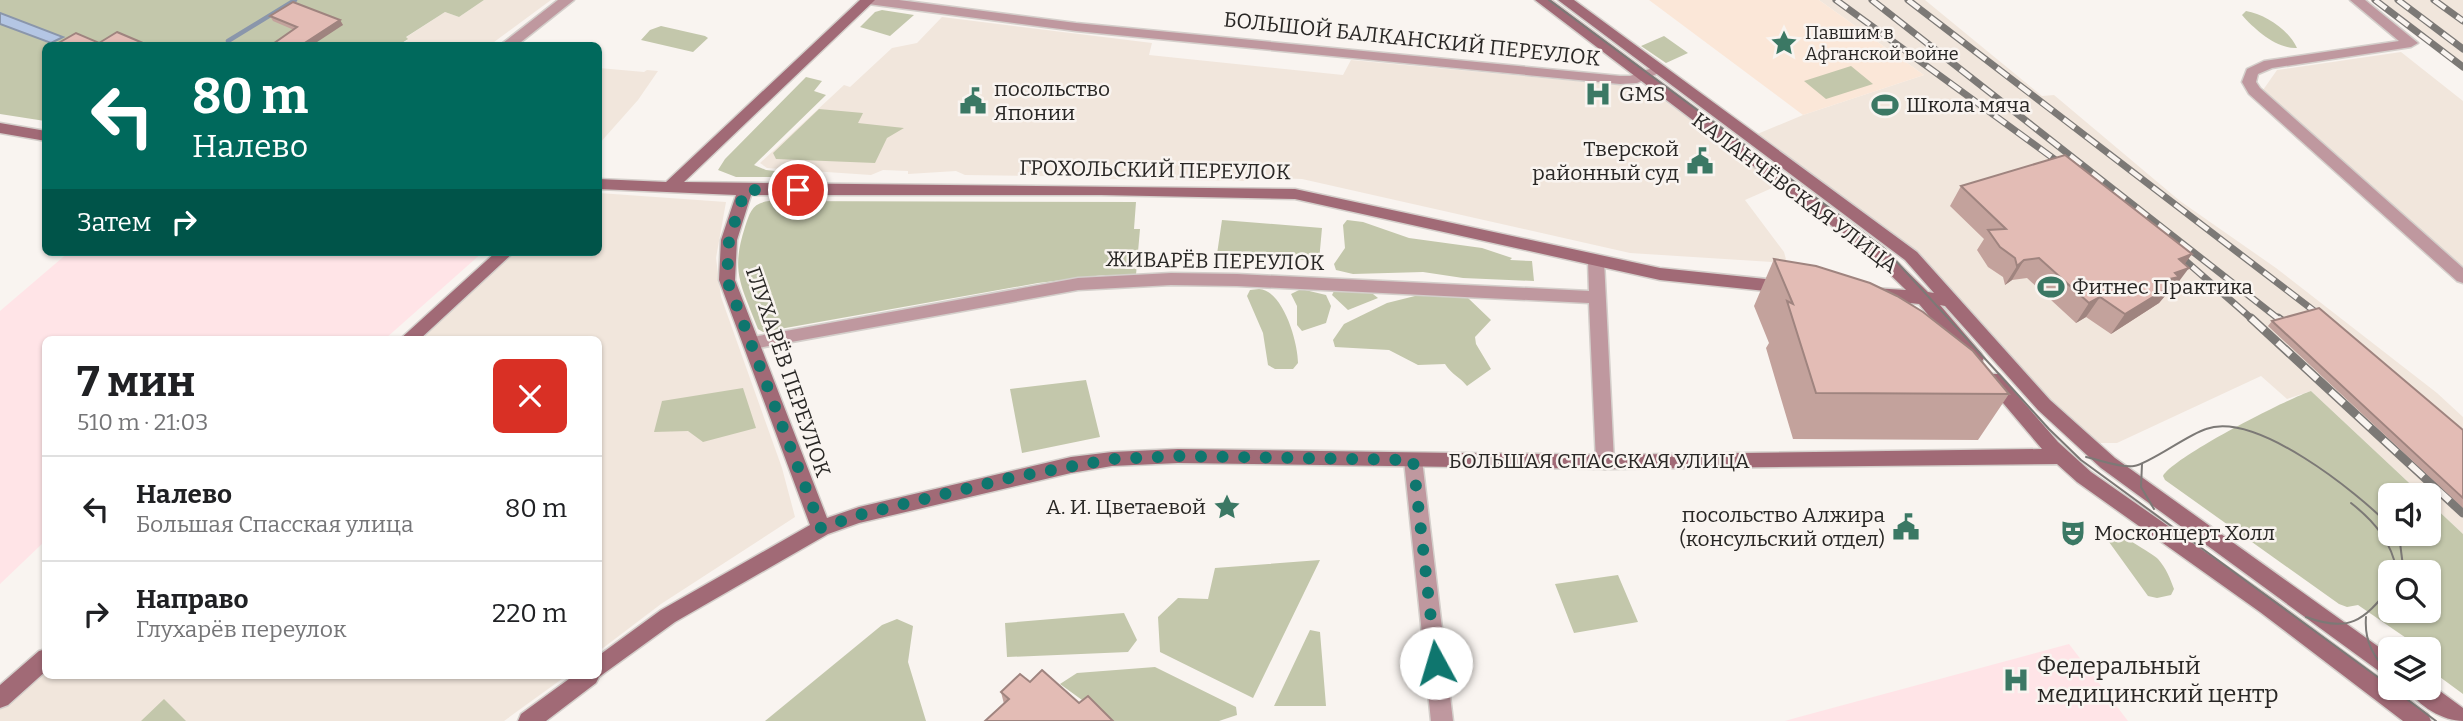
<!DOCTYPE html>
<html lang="ru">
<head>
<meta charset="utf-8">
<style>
	body { margin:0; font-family:Bitter,serif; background:#f6f6f6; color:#202124; height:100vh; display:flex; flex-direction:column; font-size:26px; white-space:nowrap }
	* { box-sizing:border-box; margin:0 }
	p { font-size:23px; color:#757577 }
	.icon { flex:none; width:38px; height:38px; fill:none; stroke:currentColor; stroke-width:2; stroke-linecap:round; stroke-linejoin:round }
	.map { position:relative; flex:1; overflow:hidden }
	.sheet { position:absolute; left:42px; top:336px; width:560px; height:343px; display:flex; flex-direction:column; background:#fff; border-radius:10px; box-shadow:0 2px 5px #0004 }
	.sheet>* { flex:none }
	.guide { position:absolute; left:42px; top:42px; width:560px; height:214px; border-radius:10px; box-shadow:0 2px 5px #0004; background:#00695c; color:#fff; overflow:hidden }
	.fabs { position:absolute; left:2378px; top:483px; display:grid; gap:14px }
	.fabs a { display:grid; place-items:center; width:63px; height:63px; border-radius:10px; background:#fff; box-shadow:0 2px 5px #0004; font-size:35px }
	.pin { position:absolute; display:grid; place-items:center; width:60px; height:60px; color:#fff; margin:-30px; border:4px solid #fff; border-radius:50%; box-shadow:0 2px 7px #0007 }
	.me { position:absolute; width:77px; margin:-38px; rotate:354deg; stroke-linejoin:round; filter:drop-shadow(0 0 5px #0008) }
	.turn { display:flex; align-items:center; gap:24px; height:147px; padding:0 35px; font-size:32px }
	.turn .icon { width:91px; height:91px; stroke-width:2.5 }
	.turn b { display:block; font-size:49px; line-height:60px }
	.then { display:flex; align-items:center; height:66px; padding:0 35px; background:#0003; gap:14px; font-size:26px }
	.round { display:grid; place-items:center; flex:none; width:74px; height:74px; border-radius:10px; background:#f6f6f6 }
	.summary { display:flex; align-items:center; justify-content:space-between; height:119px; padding:0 35px }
	h1 { font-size:42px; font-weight:700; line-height:52px }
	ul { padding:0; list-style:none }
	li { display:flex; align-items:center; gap:21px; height:105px; padding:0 35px; border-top:2px solid #e0e0e0 }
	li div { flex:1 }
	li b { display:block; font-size:26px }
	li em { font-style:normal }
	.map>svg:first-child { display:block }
</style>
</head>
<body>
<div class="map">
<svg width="2463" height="721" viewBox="0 0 2463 721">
	<rect width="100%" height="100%" fill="#f9f4f0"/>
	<path fill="#f1e6dc" d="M484,0H551L490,45L399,46L407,40L405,38L445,12L459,17Z
		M1819,0H1925L2042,96L2054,95L2180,201L2276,268L2437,393L2463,417V534L2429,502V495H2422L2311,391L2287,399L2261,376L2117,443H2097L2040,393L1931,267L1755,135L1803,115L1924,75Z
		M2370,0H2463V71L2423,40Z
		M942,17L1152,43L1149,55L1343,75L1351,60L1640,87L1651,91L1779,185L1745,200L1784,252L1787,263L1630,253L1302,179L1250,177L1249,181L1110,179V177L965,175L956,171L908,174V171L883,170L871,175L767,168L760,163L844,85L850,87L892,48L917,43Z
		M2401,52L2463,101V267L2263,90L2277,70Z
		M599,68L644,72L647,70L658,71L638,100L599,144Z
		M599,193L726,202L716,258L721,297L782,468L795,517L661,604L599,651L598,340H417L516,252H598Z
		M45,666L46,676H566L504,721H0V706Z"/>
	<path fill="#fbe7d8" d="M1649,0H1819L1924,75L1803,115Z"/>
	<path fill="#ffe4e7" d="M69,252H483L385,339L46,340L45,541L0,584V311Z
		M2069,644L2128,721H1785L1799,717Z"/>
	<path fill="#c3c7ab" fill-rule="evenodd" d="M0,0H484L459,17L445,12L406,37L408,39L399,45L46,46L45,121L0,114Z
		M882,10L914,15L890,36L860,27L875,12Z
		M2246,11C2265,14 2289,30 2297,48C2277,49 2255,30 2242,15Z
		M661,26L705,36L708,38L693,52L641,40L650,30Z
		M1664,36L1688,53L1666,63L1641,46Z
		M1851,66L1873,84L1826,99L1804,81Z
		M806,77L822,81L814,91L826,95L754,165L766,170L784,172L780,177H736L718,170L725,159Z
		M819,109L863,113L858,123L904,128L887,138L875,163L776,159L773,153Z
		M769,201L1136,202L1134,229H1140L1136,275H1104L1038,283L763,332L758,329C742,286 730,273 745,227C750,212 752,203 769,201Z
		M1222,220L1322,228L1319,261L1217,254Z
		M1347,220L1363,222L1409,238L1482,248L1512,258L1510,260L1532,261L1534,281L1463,278L1423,272L1353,274L1336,270L1334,264L1345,248L1343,225Z
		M1259,289C1283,290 1298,342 1298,363L1293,369H1275L1268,365L1263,333L1247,296L1250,290Z
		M1301,289L1326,295L1331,306L1326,323L1302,331L1297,325V306L1291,294Z
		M1335,289L1368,290L1378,298L1348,310L1332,295Z
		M1427,293L1468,298L1491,320L1475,337L1476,344L1491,369L1467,386C1460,377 1452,375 1445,364L1418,365L1389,350L1335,347L1333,340L1344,324L1387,303Z
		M1086,380L1100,437L1022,453L1010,389Z
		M743,388L756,428L703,442L688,431L654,432L662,401Z
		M2311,391L2422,495H2390V534H2429V502L2463,534V694L2429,669V649H2406L2412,642L2358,605L2347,607L2339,604L2165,480L2163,476C2175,456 2285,400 2311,391ZM2390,572H2429V611H2390Z
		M2109,530C2115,531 2153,554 2158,559C2166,568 2170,578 2174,589L2171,595L2157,598L2148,596L2104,535V532Z
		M1320,560L1253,698L1160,652L1158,617L1178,598L1208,599L1215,568Z
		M1618,575L1638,622L1574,633L1555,584Z
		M1124,613L1137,640L1128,652L1007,657L1005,623Z
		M897,619L913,626L908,662L926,721H765L882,625Z
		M1310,630L1320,632L1326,706H1274Z
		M1155,667L1236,707L1237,715L1219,721H1111L1060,684L1077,673Z
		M164,699L186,721H141Z"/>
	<path fill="#b4c6e4" stroke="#8a96ab" stroke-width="2" d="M0,13L63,37L51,43L0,24Z"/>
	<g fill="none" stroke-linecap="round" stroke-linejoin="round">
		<path stroke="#8a96ab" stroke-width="4.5" d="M228,41L295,0"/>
		<g stroke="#d4cfcb" stroke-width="3">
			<path id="street" d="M558,0H574L516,46H499Z
				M861,0H899L1076,23L1620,76H1630L1658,66L1665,70L1637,83L1620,84L1076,31L868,4Z
				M2350,0H2365L2418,43L2411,47L2272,68L2258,74L2256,82L2260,88L2463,268V283L2457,281L2249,94L2242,82L2247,69L2264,61L2399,41Z
				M1596,255L1604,261L1614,462L1612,467L1605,469L1598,467L1596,462L1589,303L1237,286L1171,285L1078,290L753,349L747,348L744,343L747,338L753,337L1078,278L1171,273L1237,274L1589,291L1588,261Z
				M1413,453L1420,455L1422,460L1453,721H1431L1404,460L1406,455Z"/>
		</g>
		<g stroke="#d4cfcb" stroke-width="3">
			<path id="secondary" d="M860,0H875L684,182L1295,189L1660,268L1786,281L1794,287L1786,293L1660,280L1295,199L1101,195H751L737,240L735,280L827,518L859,507L1071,457L1112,452L1178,449L1605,455L2042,449L1987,384L1984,379L1987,374H1999L2058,442L2091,472L2274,600L2428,714L2431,721H2403L2260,612L2077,482L2057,464L1605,469L1178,463L1112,466L1071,473L859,523L828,534L675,622L599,677L596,683L546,721H518L521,714L573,676H598V656L661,610L810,525L719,280L721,240L736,195L598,189V179L666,182Z
				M1535,0H1551L1882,247L1928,292L1934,293L1905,260L1558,0H1574L1917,252L2050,400L2115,458L2390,655V676L2383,674L2101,468L2038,410L1945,306L1940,305L1981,353L1984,358L1981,363H1969L1919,304L1867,298L1865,294L1873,288L1906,290L1870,255Z
				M0,123L46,131V141L0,133Z
				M496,252H514L419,340H399Z
				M46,649V671L8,705L0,708V685L39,651Z
				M2429,683L2463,708V721C2444,721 2417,706 2408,688H2429Z"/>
		</g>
		<use href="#street" fill="#bf989f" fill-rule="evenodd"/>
		<use href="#secondary" fill="#a16a76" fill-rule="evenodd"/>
		<path stroke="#7c7976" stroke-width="2" d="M1549,0L1885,249L2049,429L2081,460L2390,686
			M2086,457C2100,460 2120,468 2134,466C2149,464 2187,435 2206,429C2256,411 2357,492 2390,526
			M2142,464L2141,487L2154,509
			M2351,503C2374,521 2392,542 2397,572
			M2395,534L2400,543L2403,566
			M2306,617C2349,633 2363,621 2390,588
			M2366,617C2364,642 2374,657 2390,675
			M2392,688L2436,721"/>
		<g stroke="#7c7976" stroke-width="7">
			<path id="rail-far1" d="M1836,0L2068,169
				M1872,0L2280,320
				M1908,0L2326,320
				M2375,0L2463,67
				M2398,0L2463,49
				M2434,0L2463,21
				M2171,248L2253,320"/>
		</g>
		<g stroke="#7c7976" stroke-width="9">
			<path id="rail" d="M2251,318L2463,513
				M2278,318L2296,332
				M2324,318L2328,321"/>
		</g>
		<use href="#rail-far1" stroke="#f9f4f0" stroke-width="4.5" stroke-dasharray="14" stroke-linecap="butt"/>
		<use href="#rail" stroke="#f9f4f0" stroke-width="6" stroke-dasharray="18" stroke-linecap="butt"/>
	</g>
	<path fill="#c3a29c" d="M270,16L340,20L343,25L294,30L273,21Z
		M1961,186L2192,254L2184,264L2174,288L2170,290L2159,303L2111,334L2086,317L2076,323L2027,278L2012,280L2005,285L2003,277L1988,267L1977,250L1984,239L1950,206Z
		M1774,259L2009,394L1978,440L1793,439L1766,348L1769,343L1754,306Z
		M2272,321L2463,430V508L2268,326Z
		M1030,682L1079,703L1004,704L1001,692Z"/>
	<path fill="#9f847f" d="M340,20L343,25L311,46H300Z
		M2192,254L2179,272L2189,268L2174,288L2170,290L2159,303L2111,334L2125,314L2179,259Z
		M2024,260L2012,280L2005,285L2017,266Z
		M2100,297L2086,317L2076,323L2089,303Z"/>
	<path fill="#e3bcb5" stroke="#9f847f" stroke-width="2" d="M293,2L340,20L300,46H270L297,27L270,16Z
		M117,32L150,46L55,45L76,33L99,43Z
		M2065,155L2192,254L2179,259L2189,268L2175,273L2179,277L2169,279L2174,284L2125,314L2100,297L2089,303L2039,258L2024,260L2017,266L2015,258L2000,247L1988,230L2006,229L1961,186Z
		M1774,259L1816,266L1870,283L1897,296L1923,312L1973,351L2009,394L1816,393L1787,301L1793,304Z
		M2319,308L2463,430V498L2272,321Z
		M1042,670L1079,703L1088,696L1113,721H985L1009,699L1001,692L1020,674L1030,682Z"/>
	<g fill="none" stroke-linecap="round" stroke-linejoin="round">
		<path stroke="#0f766e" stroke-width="12" stroke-dasharray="0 21.6" d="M798,190H745L729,240L727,280L821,528L859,515L1014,477L1112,459L1178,456L1413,460L1436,663"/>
	</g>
	<defs>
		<g id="sight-bare" transform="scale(2.1)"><path d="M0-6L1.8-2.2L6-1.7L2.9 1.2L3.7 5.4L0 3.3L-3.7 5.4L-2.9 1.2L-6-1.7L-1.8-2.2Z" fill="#3b7864" stroke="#f9f4f0" stroke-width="2.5" paint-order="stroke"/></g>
		<g id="hospital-bare" transform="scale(2.1)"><path d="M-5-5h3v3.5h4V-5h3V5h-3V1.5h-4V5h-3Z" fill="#3b7864" stroke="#f9f4f0" stroke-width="2.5" paint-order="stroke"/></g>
		<g id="civic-bare" transform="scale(2.1)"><path d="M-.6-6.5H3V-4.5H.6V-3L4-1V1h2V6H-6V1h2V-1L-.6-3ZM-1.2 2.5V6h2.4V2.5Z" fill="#3b7864" stroke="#f9f4f0" stroke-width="2.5" paint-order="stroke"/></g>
		<g id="stadium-bare" transform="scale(2.1)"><path d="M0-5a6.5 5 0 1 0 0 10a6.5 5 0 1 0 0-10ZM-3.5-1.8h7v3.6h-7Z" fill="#3b7864" stroke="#f9f4f0" stroke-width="2.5" paint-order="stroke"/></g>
		<g id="theatre-bare" transform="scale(2.1)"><path d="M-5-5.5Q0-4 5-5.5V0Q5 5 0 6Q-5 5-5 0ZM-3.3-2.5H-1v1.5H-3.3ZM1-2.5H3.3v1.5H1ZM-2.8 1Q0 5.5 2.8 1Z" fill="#3b7864" stroke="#f9f4f0" stroke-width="2.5" paint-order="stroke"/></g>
	</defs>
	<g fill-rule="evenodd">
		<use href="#sight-bare" x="1784" y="43"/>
		<use href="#hospital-bare" x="1598" y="94"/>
		<use href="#civic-bare" x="973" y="101"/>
		<use href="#stadium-bare" x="1885" y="105"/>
		<use href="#civic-bare" x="1700" y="161"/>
		<use href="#stadium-bare" x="2051" y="287"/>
		<use href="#sight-bare" x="1227" y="507"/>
		<use href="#civic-bare" x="1906" y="527"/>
		<use href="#theatre-bare" x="2073" y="533"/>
		<use href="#hospital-bare" x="2016" y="680"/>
	</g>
	<g text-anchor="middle" stroke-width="5" stroke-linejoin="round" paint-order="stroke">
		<g font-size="18" fill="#292725" stroke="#f9f4f0" text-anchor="start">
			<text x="1805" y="39">Павшим в<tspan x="1805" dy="21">Афганской войне</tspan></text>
		</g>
		<g font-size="21" fill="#292725" stroke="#f9f4f0">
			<text transform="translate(1412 39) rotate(6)" y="7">БОЛЬШОЙ БАЛКАНСКИЙ ПЕРЕУЛОК</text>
			<text transform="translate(1155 170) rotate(1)" y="7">ГРОХОЛЬСКИЙ ПЕРЕУЛОК</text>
			<text transform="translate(1795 193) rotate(37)" y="7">КАЛАНЧЁВСКАЯ УЛИЦА</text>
			<text transform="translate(1215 261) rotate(1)" y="7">ЖИВАРЁВ ПЕРЕУЛОК</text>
			<text transform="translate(788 372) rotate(71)" y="7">ГЛУХАРЁВ ПЕРЕУЛОК</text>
			<text x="1599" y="468">БОЛЬШАЯ СПАССКАЯ УЛИЦА</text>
		</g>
		<g font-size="21" fill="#292725" stroke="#f9f4f0" text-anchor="start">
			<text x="994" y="96">посольство<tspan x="994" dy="24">Японии</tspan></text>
			<text x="1619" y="101">GMS</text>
			<text x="1906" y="112">Школа мяча</text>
			<text x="1679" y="156" text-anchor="end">Тверской<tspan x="1679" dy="24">районный суд</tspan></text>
			<text x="2072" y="294">Фитнес Практика</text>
			<text x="1206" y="514" text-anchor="end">А. И. Цветаевой</text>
			<text x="1885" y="522" text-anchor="end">посольство Алжира<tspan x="1885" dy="24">(консульский отдел)</tspan></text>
			<text x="2094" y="540">Москонцерт Холл</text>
		</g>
		<g font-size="24" fill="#292725" stroke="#f9f4f0" text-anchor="start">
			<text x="2037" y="674">Федеральный<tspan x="2037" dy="28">медицинский центр</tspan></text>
		</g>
	</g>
</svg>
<div class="fabs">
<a><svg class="icon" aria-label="sound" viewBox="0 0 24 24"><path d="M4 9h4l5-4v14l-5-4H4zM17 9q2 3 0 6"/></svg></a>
<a><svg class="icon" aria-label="search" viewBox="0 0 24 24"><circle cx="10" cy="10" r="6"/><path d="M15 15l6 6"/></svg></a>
<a><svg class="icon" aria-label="layers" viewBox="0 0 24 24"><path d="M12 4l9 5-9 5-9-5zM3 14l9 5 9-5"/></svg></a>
</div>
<div class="pin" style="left:798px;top:190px;background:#d93025"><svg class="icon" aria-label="arrive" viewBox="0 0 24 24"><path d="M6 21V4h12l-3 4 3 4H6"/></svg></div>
<svg class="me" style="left:1436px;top:663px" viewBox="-20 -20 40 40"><circle r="19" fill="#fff"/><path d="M0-13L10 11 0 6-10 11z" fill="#0f766e"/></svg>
<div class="guide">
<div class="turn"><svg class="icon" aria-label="left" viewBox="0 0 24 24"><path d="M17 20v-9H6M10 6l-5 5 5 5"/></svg><div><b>80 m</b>Налево</div></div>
<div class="then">Затем<svg class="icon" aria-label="right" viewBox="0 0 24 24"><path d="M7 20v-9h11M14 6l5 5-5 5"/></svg></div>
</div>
<section class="sheet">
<div class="summary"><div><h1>7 мин</h1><p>510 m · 21:03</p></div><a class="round" style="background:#d93025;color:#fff"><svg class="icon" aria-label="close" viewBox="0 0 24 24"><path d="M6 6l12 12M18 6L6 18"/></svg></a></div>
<ul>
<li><svg class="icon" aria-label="left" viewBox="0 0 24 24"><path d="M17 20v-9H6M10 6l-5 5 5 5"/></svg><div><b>Налево</b><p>Большая Спасская улица</p></div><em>80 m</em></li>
<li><svg class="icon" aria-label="right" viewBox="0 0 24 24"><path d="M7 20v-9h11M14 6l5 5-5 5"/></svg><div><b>Направо</b><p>Глухарёв переулок</p></div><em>220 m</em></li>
</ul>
</section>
</div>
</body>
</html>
